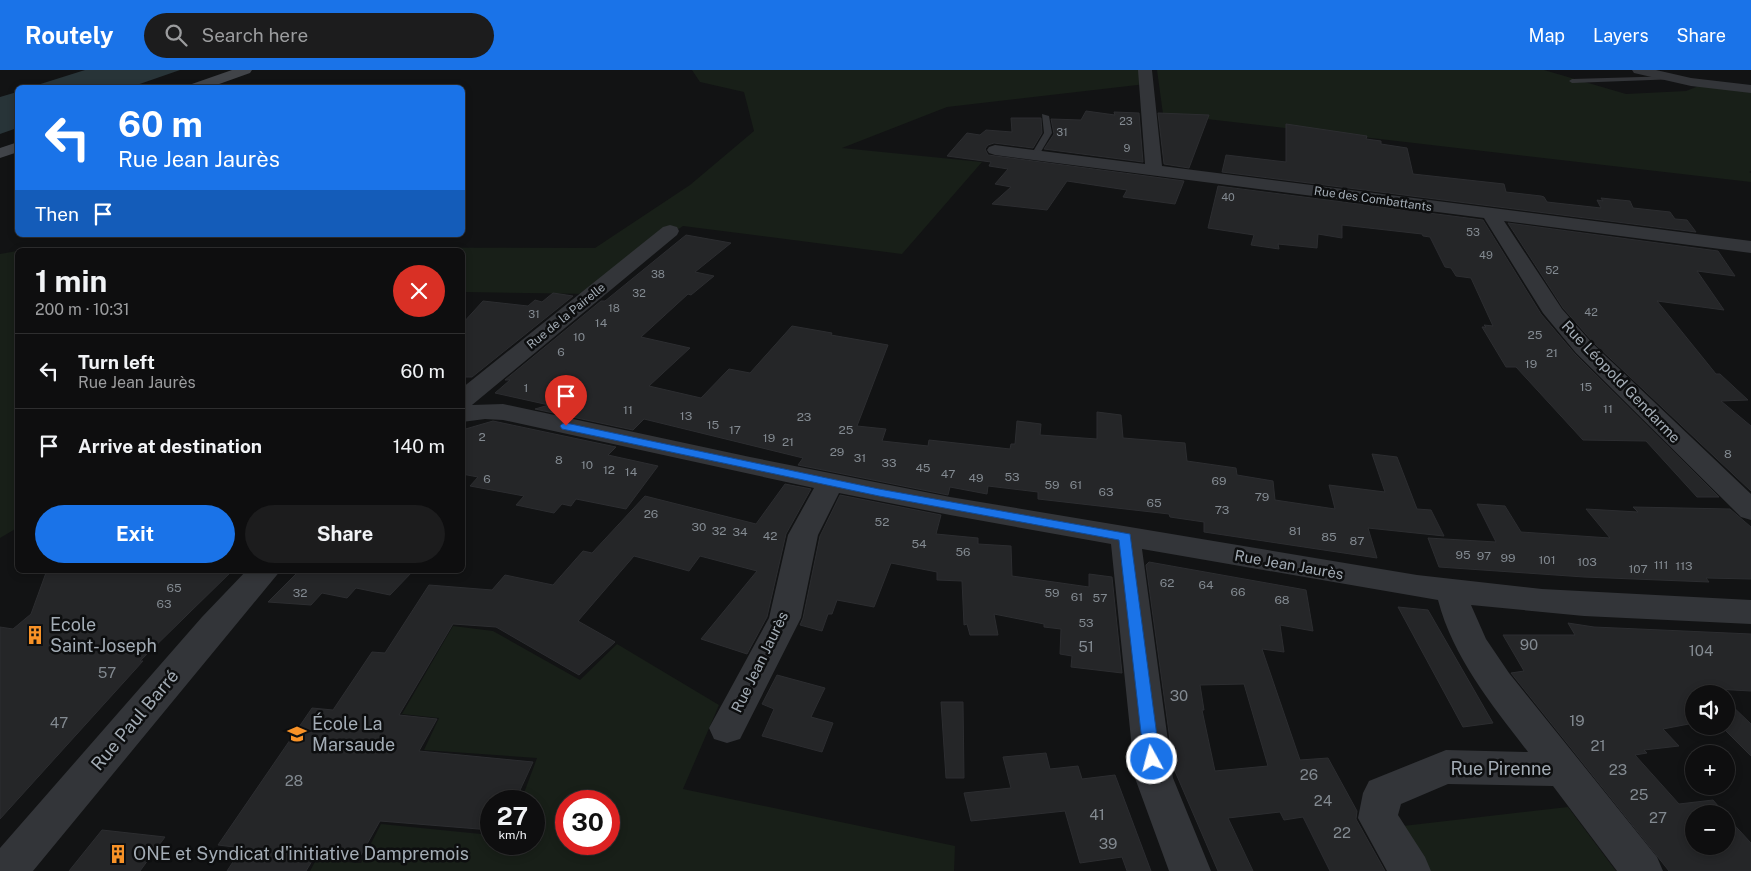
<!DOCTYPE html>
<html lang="en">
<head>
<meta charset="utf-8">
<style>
	body { margin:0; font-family:"Public Sans",sans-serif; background:#1c1c1d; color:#f1f3f6; height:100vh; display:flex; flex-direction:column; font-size:19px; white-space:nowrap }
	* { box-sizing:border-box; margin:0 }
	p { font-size:16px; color:#9b9c9e }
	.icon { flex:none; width:28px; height:28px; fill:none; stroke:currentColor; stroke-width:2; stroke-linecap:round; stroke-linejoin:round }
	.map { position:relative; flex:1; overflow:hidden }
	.sheet { position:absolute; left:15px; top:178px; width:450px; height:325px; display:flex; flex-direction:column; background:#0e0e0f; border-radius:8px; box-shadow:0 2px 8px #0003,0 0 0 1px #2e2e2f }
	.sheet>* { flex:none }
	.banner { position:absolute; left:15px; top:15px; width:450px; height:152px; border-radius:8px; box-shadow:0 2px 8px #0003,0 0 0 1px #2e2e2f; background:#1a73e8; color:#fff; overflow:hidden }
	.controls { position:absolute; left:1685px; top:615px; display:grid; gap:10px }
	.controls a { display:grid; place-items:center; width:50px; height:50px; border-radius:50%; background:#0e0e0f; box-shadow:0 2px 8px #0003,0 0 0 1px #2e2e2f; font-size:25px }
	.speed { position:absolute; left:480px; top:720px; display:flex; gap:10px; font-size:25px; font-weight:700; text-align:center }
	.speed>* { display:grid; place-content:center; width:65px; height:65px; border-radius:50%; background:#0e0e0f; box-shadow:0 2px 8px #0003,0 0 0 1px #2e2e2f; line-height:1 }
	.speed small { font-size:12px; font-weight:400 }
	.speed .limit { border:8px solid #d22; background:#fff; color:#111 }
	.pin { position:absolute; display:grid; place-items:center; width:42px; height:42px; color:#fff; margin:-51px -21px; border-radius:50% 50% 50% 0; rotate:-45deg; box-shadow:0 0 5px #0007 }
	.pin .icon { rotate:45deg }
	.me { position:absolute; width:55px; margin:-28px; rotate:353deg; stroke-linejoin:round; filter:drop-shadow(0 0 4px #0008) }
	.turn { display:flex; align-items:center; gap:18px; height:105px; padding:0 20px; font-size:22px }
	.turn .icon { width:65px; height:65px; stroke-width:2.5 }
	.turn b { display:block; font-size:35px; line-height:42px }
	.then { display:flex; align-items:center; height:48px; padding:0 20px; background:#0003; gap:10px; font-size:19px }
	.round { display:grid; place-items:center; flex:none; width:52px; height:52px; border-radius:26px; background:#1c1c1d }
	.headline { display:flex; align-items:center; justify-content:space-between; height:85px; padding:0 20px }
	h1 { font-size:30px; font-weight:700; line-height:38px }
	.button { display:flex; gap:10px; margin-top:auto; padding:10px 20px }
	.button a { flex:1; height:58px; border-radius:30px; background:#1a73e8; color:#fff; font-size:20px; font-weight:700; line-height:58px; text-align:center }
	.button a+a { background:#1c1c1d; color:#f1f3f6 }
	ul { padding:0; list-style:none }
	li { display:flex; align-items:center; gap:15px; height:75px; padding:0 20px; border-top:1px solid #2e2e2f }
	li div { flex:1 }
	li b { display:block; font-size:19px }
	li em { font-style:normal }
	header { display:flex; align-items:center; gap:30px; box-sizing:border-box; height:70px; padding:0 25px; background:#1a73e8; color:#fff }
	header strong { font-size:24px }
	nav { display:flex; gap:28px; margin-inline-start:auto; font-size:18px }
	.search { width:350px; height:45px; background:#1c1c1d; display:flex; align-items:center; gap:12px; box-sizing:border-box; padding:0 18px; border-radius:28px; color:#9b9c9e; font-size:19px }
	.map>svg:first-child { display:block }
</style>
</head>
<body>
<header>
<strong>Routely</strong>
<div class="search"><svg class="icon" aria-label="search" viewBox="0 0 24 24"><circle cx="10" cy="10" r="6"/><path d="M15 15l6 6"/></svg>Search here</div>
<nav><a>Map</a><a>Layers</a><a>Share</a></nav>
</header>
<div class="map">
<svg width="1751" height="801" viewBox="0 0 1751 801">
	<rect width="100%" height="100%" fill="#121314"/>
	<path fill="#181f18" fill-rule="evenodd" d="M692,0H1145L1146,14L947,37L842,78L982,92L902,184L683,156L643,183L593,224L463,222L462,180H23L38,177L595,178L690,115L754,61L744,22L700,12Z
		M1157,0H1544L1626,24L1686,21L1701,15L1751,20V101L1749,102L1751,103V112L1163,44Z
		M17,181V458L0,468V184Z
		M453,556L493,561L580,610L617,574L719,635L683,719L955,776L954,801H310L316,790L361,793L381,754L491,765V774H534V731H521L537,688L424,680L439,648L402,644ZM566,731H609V774H566Z
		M1568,737L1616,801H1431L1403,756Z"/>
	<path fill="#283438" d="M85,0H180L131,17H31Z
		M17,22V58L0,64V27Z"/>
	<path fill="#252628" stroke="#2c2d30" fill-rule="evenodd" d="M1086,41L1115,45L1114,42L1139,43L1143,92L1044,79L1054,64L1051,49L1081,50Z
		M1158,43L1209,45L1189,98L1164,94Z
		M1011,48H1041L1042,63L1033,78L994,73L988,75L985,79L988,85L1184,111L1175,134L1123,127L1127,120L1067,111L1047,140L992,134L1011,117L995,114L1008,99L989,96L991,92L947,86L967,63L980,65L986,60L1012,62Z
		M1286,54L1367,66L1366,69L1381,71V74L1407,78L1413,104L1504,114L1506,122L1541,126L1544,127L1547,132L1601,138L1597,130L1603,131L1601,128L1630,131L1633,138L1670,142L1675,149L1687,150L1696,162L1222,102L1226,85L1286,92Z
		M1218,116L1483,150L1541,244L1575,284L1719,427H1697L1646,371L1583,370L1516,297H1506L1482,257H1486L1484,255L1493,256L1471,208L1456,206L1451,198L1445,197L1430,167L1423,166L1422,164L1342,155V168L1318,164L1317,178L1278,174L1279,179L1251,175L1254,165L1208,158Z
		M1508,153L1718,181L1735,206L1697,201L1724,240L1657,231L1716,304H1720L1748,330L1721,331L1751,356V421L1593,272L1563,238Z
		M686,165L731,173L695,202L714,206L691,225L688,224L641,267L690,278L649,316L701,328L729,299L750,303L792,256L832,263L831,265L888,275L857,356L886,359L882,371L928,376L929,370L1010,379L1011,374H1015L1017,351L1041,354L1040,365L1097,369V342L1121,345L1123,368L1185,373L1187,391L1236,398L1237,405L1273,411L1275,430L1335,439L1329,415L1385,422L1372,384L1397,387L1417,439L1431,440L1444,466L1368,458L1377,488L1204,462V452L1170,447L1169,444L1038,429V422L988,416L987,424L950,417L948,425L798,395L803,388L644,349L633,360L535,339L549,335L495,323L510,310H505L601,231H605Z
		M553,223L573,226L472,307H462V254L483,231L528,236L535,230L542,232Z
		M493,351L616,377L608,385L658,396L626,439L576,429L571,436L562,434L554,443L516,435L524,426L470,416L478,407L462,404V360Z
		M785,414L811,419L786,464L767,547L747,584L701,569L757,501L700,486L689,501L634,486L578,551L615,572L579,605L496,557L453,554L399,645L437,649L419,681L533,692L515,731H491V760L380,751L358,790L315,786L306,801H227L242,778L218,775L312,638L333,640L372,582L385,583L429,515L492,520L505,505L553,515L583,481L592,483L645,426L756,454Z
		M840,425L941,445L936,464L978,468V474L1011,476L1012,506L1089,517V504L1112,507L1122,603L1071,597L1072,586L1060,584L1061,559L1044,557V554L994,544L998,565H970L967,554L964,555L962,511L937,510V502L891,493L874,537L837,530L832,544H828L822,561L800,555L803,548L820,466Z
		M1477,434L1505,436L1521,462L1610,468L1586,439L1638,442L1633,437L1730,439L1751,457V509L1706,508L1709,512L1584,507L1439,497L1428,468L1496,472Z
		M1149,492L1306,520L1313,561L1280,555L1284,582L1262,579L1300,690L1328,688L1357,741L1356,749L1385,801H1330L1303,747L1284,750L1280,742L1228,748L1253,801H1218L1174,699L1146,495ZM1244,614L1268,696L1215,701L1202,640H1204L1200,615Z
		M47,500H233L140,591H143L0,749V557L13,559L31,544Z
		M300,500H414L390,525L356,518L347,528L322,523L311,535L268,532Z
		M1398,537L1428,540L1493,653L1463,657Z
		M1568,553L1594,557L1751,564V621L1715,619L1719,624H1694V653L1663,659L1679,676L1644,680L1647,683L1635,685L1679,734L1713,730L1725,744H1694V776H1726V746L1751,773V801H1669L1511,603L1524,601L1503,565H1575Z
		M777,605L825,618L811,647L833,653L822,682L762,666L774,639L762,634Z
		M1726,630L1751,654V686L1721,656H1726Z
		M941,632H963L964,708H946Z
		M1046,683L1050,699L1078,696L1082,709L1115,705L1151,801H1127L1122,787L1080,793L1065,741L971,751L964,723L1011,718L1003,687Z
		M102,760L165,767L140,801H69Z"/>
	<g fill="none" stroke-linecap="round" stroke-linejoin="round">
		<path fill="#333539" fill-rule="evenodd" d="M1675,6L1678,8L1677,9L1572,13L1569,11L1572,9Z
			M1042,44L1049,46L1052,63L1039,85L1035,87L1031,85L1044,63Z"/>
		<path fill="#333539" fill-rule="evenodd" d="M1138,0H1152L1162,96L1751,171V183L1504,151L1562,239L1592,273L1751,424V450L1741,447L1576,283L1543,243L1484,148L995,85L989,83L987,80L989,77L995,75L1145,94Z
			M1632,0H1656L1691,8L1751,15V23L1691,16L1634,3Z
			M670,155L677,157L679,161L677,165L472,335L503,334L750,387L950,427L1417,505L1542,519L1751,530V554L1584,546L1471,535L1486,569L1509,603L1657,787L1663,801H1617L1553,716L1448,714L1401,734L1398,745L1425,787L1431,801H1387L1358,748L1363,723L1369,711L1446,680L1528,682C1493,636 1453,588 1438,530L1142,479L1173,708L1211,801H1169L1135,708L1111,474L950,445L839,423L818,465L801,548L740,669L727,673L714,669L709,658L769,548L788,465L814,418L503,350L485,349L462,352V318L663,157Z
			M247,500H281L33,801H0V778L202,547Z"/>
		<path fill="#414449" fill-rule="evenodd" d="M232,0H252L250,3L208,18H187L189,15Z
			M18,72V82L0,88V78Z"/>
	</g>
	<path fill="#1a73e8" stroke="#114b97" d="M566,353L879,419L1130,464L1160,689L1157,694L1152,696L1146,694L1144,689L1119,470L879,426L562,359L560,356L562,354Z"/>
	<defs>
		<g id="building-bare" transform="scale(1.5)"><path d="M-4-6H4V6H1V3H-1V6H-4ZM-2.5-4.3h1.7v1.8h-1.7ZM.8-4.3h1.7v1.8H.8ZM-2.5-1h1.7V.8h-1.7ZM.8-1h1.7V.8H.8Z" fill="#f89227" stroke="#0d0e0f" stroke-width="2.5" paint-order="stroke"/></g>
		<g id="school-bare" transform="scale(1.5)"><path d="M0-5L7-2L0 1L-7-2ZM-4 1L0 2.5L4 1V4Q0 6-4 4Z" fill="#f89227" stroke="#0d0e0f" stroke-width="2.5" paint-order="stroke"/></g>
	</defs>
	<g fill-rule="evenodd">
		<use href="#building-bare" x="35" y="565"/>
		<use href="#school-bare" x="297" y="664"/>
		<use href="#building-bare" x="118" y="784"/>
	</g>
	<g text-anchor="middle" stroke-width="5" stroke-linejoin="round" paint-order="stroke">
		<g font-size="11" fill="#838a91">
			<text x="1126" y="55">23</text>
			<text x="1062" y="66">31</text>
			<text x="1127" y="82">9</text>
			<text x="1228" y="131">40</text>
			<text x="1473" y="166">53</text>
			<text x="1486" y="189">49</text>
			<text x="1552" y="204">52</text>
			<text x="658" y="208">38</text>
			<text x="639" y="227">32</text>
			<text x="614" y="242">18</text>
			<text x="1591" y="246">42</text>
			<text x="534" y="248">31</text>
		</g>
		<g font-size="12" fill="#a3acb5" stroke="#0d0e0f">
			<text transform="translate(1373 129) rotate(8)" y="4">Rue des Combattants</text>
			<text transform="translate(566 246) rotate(-39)" y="4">Rue de la Pairelle</text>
		</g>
		<g font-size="12" fill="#838a91">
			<text x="601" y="257">14</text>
			<text x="1535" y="269">25</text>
			<text x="579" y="271">10</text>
			<text x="561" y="286">6</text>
			<text x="1552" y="287">21</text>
			<text x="1531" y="298">19</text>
			<text x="1586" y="321">15</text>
			<text x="526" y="322">1</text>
			<text x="1608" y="343">11</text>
			<text x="628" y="344">11</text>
			<text x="686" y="350">13</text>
			<text x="804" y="351">23</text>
			<text x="713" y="359">15</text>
			<text x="735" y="364">17</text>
			<text x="846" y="364">25</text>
			<text x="482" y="371">2</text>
			<text x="769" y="372">19</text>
			<text x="788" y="376">21</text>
			<text x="837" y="386">29</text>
			<text x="1728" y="388">8</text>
			<text x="860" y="392">31</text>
			<text x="559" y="394">8</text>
			<text x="889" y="397">33</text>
			<text x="587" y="399">10</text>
			<text x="923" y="402">45</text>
			<text x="609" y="404">12</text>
			<text x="631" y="406">14</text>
			<text x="948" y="408">47</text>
			<text x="1012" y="411">53</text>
			<text x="976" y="412">49</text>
			<text x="487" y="413">6</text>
			<text x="1219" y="415">69</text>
			<text x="1052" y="419">59</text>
			<text x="1076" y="419">61</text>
			<text x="1106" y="426">63</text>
			<text x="1262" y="431">79</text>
			<text x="1154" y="437">65</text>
			<text x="1222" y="444">73</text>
			<text x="651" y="448">26</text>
			<text x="882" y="456">52</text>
			<text x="699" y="461">30</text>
			<text x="719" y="465">32</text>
			<text x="1295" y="465">81</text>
			<text x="740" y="466">34</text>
			<text x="770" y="470">42</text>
			<text x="1329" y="471">85</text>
			<text x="1357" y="475">87</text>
			<text x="919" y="478">54</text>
			<text x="963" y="486">56</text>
			<text x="1463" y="489">95</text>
			<text x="1484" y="490">97</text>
			<text x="1508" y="492">99</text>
			<text x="1547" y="494">101</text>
			<text x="1587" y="496">103</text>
			<text x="1661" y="499">111</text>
			<text x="1684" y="500">113</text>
			<text x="1638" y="503">107</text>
			<text x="1167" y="517">62</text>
			<text x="1206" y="519">64</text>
			<text x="174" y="522">65</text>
			<text x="1238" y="526">66</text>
			<text x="300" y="527">32</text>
			<text x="1052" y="527">59</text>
			<text x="1077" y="531">61</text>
			<text x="1100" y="532">57</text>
			<text x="1282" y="534">68</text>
			<text x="164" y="538">63</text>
			<text x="1086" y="557">53</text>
		</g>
		<g font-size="15" fill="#a3acb5" stroke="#0d0e0f">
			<text transform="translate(1621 312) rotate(46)" y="5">Rue Léopold Gendarme</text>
			<text transform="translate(1289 495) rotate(10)" y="5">Rue Jean Jaurès</text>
			<text transform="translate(760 592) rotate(-64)" y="5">Rue Jean Jaurès</text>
		</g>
		<g font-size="15" fill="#838a91">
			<text x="1529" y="580">90</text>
			<text x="1086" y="582">51</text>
			<text x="1701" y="586">104</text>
			<text x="107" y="608">57</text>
			<text x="1179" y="631">30</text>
			<text x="1577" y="656">19</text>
			<text x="59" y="658">47</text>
			<text x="1598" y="681">21</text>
			<text x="1618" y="705">23</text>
			<text x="1309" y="710">26</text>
			<text x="294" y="716">28</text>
			<text x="1639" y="730">25</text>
			<text x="1323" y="736">24</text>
			<text x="1097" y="750">41</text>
			<text x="1658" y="753">27</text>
			<text x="1342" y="768">22</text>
			<text x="1108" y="779">39</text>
		</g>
		<g font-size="18" fill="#a3acb5" stroke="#0d0e0f" text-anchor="start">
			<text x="50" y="561">Ecole<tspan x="50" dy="21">Saint-Joseph</tspan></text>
			<text x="312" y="660">École La<tspan x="312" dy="21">Marsaude</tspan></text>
			<text x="133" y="790">ONE et Syndicat d'initiative Dampremois</text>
		</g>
		<g font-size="18" fill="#a3acb5" stroke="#0d0e0f">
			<text transform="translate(135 650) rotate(-50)" y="6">Rue Paul Barré</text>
			<text x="1501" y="705">Rue Pirenne</text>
		</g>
	</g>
</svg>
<div class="controls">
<a><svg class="icon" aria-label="sound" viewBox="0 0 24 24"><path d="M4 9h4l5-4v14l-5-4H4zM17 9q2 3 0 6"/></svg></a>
<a>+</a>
<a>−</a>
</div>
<div class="speed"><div>27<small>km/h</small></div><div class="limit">30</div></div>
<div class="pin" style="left:566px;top:356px;background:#d93025"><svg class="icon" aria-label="arrive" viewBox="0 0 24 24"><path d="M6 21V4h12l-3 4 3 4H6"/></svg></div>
<svg class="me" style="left:1152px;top:689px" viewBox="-20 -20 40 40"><circle r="17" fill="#1a73e8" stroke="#fff" stroke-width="3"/><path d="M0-11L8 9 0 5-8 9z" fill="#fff"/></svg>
<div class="banner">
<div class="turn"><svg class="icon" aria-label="left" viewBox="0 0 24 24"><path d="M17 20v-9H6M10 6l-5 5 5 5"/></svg><div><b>60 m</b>Rue Jean Jaurès</div></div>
<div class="then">Then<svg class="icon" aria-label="arrive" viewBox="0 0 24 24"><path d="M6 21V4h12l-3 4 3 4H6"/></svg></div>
</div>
<section class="sheet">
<div class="headline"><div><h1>1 min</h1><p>200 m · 10:31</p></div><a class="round" style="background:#d93025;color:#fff"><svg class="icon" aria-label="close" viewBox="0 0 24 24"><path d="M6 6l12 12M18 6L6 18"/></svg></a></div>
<ul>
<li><svg class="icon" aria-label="left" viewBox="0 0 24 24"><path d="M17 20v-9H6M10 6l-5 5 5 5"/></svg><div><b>Turn left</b><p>Rue Jean Jaurès</p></div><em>60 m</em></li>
<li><svg class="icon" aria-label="arrive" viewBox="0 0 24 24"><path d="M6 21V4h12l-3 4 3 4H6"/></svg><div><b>Arrive at destination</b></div><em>140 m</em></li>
</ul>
<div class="button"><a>Exit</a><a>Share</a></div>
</section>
</div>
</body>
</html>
